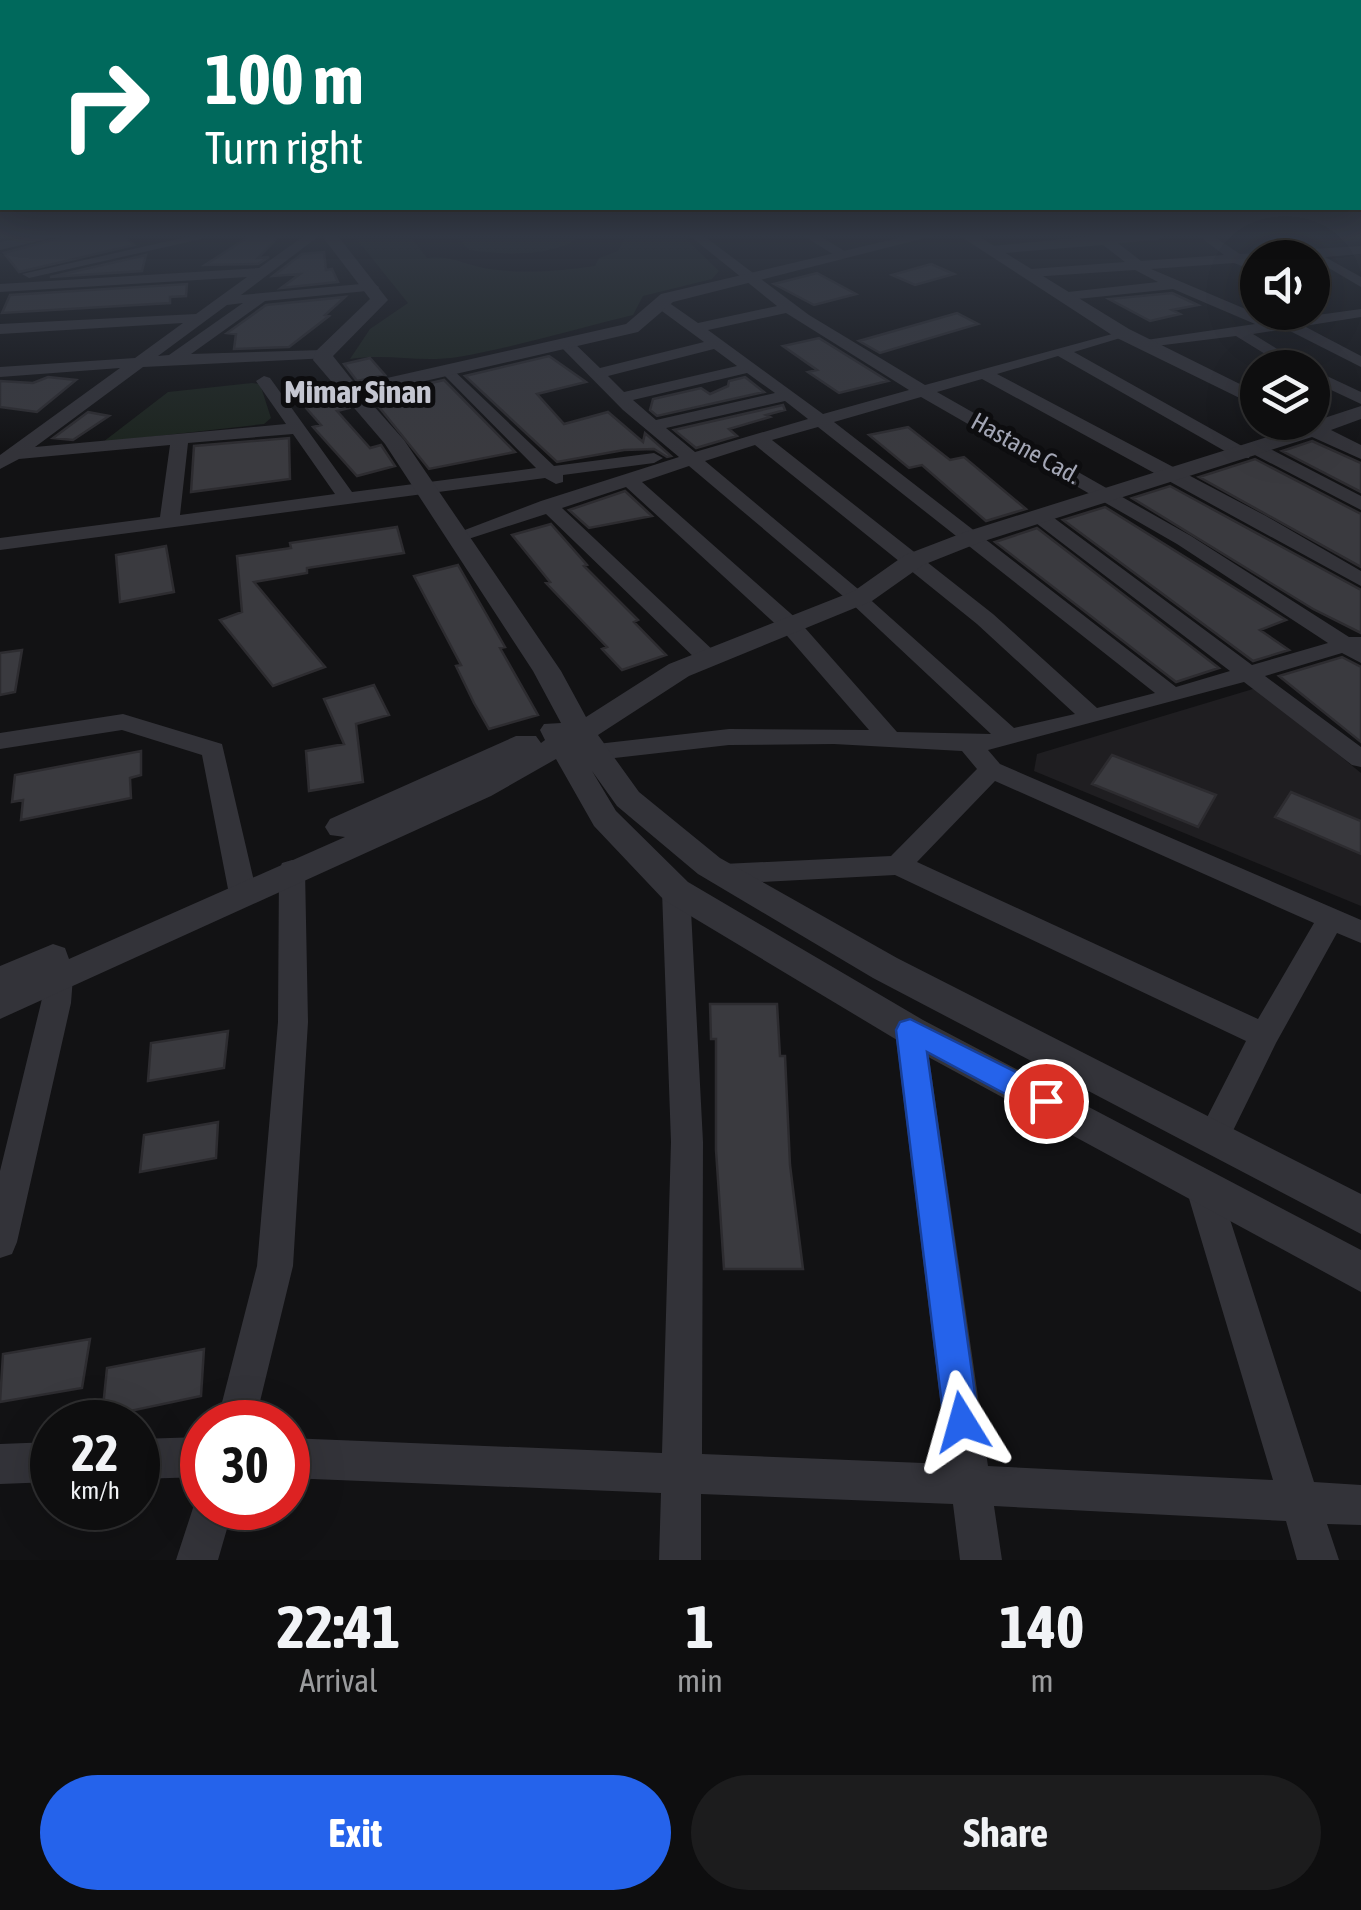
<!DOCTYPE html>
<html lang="en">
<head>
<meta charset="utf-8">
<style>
	body { margin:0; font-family:"Asap Condensed",sans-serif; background:#1c1c1d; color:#f1f3f6; height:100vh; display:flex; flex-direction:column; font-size:38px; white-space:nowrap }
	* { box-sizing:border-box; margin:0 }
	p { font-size:32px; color:#9b9c9e }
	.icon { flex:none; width:55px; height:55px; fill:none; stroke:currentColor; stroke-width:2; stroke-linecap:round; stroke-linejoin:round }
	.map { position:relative; height:1560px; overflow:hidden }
	.panel { display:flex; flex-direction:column; background:#0e0e0f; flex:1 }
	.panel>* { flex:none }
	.guide { position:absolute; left:0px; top:0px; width:1362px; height:210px; box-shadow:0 10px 40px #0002,0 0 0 2px #2e2e2f; background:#00695c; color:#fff; overflow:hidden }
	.fabs { position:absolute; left:1240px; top:240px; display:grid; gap:20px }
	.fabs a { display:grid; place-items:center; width:90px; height:90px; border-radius:50%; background:#0e0e0f; box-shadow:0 10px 40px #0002,0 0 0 2px #2e2e2f; font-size:50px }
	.speed { position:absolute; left:30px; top:1400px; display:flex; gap:20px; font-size:50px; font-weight:700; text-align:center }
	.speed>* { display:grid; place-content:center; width:130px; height:130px; border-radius:50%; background:#0e0e0f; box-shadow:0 10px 40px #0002,0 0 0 2px #2e2e2f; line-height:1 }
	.speed small { font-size:25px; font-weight:400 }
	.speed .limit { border:15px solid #d22; background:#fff; color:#111 }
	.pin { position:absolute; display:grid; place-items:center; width:85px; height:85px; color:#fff; margin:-42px; border:5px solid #fff; border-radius:50%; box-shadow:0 2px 10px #0007 }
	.me { position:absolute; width:110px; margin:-55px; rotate:352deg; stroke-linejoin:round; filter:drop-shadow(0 0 8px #0008) }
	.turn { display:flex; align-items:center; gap:35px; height:210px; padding:0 40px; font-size:45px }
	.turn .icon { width:130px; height:130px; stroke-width:2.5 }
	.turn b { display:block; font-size:70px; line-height:85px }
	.eta { display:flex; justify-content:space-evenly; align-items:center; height:170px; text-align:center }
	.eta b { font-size:60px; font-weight:700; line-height:70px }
	.action { display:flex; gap:20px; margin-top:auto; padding:20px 40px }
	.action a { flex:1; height:115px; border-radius:60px; background:#2563eb; color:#fff; font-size:40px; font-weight:700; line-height:115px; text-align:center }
	.action a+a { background:#1c1c1d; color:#f1f3f6 }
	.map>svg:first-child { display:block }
</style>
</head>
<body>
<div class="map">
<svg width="1361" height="1560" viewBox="0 0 1361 1560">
	<rect width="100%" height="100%" fill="#121214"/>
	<path fill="#1f1e21" d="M1253,689L1261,691L1361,773V906L1034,771L1037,754Z"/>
	<path fill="#1c241e" d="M354,236H410L427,258C450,254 467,266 490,269C526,274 559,271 595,266L599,258L618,251L626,236H683L719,271L712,279L643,296L633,315C575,329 516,347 458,357C419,363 389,353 350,359L370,329L408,303Z
		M457,236H582C551,258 505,255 469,250Z
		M252,383L260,384L271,418L264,424L103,442L168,392Z"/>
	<path fill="#3a3a3f" stroke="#2d2c30" stroke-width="2.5" d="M67,236H124L134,245L19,272L4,253Z
		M250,236H279L258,258L269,257L258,264L205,265Z
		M324,252L326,270L332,269L338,282L281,288L300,274L273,276L302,254Z
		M146,255L142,271L50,277Z
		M931,264L954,274L915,285L892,275Z
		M817,273L856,294L814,305L774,284Z
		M187,284L186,296L170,297V303L2,313L10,295Z
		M1172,293L1198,305L1172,310L1180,314L1150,321L1109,299Z
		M345,297L325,315L329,316L289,347L234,349L236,334L227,333L266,305Z
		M957,313L978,324L880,353L859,341Z
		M819,338L888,381L839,393L808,372L817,370L783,346Z
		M549,356L586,382L537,394L564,424L608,412L643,442L645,433L671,456L667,457L654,449L624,450L557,462L465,376Z
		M370,358L385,375L357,381L344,364Z
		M48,377L76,380L37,412L0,407V381L33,383Z
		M745,377L764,392L657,416L650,410L653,399L701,388L710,394L728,386L729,381Z
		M444,380L515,452L429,469L371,397Z
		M335,391L349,408L337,411L370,448L381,445L395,466L357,476L313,427L321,425L299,400Z
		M783,405L785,410L766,415L770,417L729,429L737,436L696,448L674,430Z
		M88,412L109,416L73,440L53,438Z
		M908,427L950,460L964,457L1026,509L986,521L922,465L909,468L869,435Z
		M289,438L290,479L191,492L194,446Z
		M1312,441L1361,463V492L1282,451Z
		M1255,459L1361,514V567L1199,477Z
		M1170,486L1361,590V633L1313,609L1132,498Z
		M625,491L652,516L589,528L569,510Z
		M1105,507L1286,620L1260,630L1289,650L1253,661L1063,520Z
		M551,524L587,565L584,566L638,620L634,622L666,655L622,670L602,649L607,647L546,583L550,582L512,535Z
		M397,527L404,553L307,568V573L254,582L325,667L273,686L220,620L242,612L237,556L291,548L290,543Z
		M1037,528L1219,668L1176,682L995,542Z
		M166,546L174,592L120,602L116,555Z
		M458,565L505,647L500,648L538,715L489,729L474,703L456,666L461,665L414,576Z
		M22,650L15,692L0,695V653Z
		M1342,657L1361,667V742L1279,676Z
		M374,685L389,715L356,724L363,782L309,791L306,751L344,744L324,699Z
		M141,751V775L130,778L131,798L21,820L23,800L12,802L15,775Z
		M1112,755L1216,795L1198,827L1092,784Z
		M1291,792L1361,821V854L1275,817Z
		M710,1004H777L780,1056H785L790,1165L803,1269H724L716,1150V1039H711Z
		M228,1031L224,1068L148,1081L151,1043Z
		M218,1122L216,1158L140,1172L144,1135Z
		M90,1339L82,1388L0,1402L3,1354Z
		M204,1349L201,1396L102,1417L107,1368Z"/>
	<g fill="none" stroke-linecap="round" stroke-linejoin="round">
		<path fill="#333339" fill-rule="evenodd" d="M34,236H60L0,250V242Z
			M191,236L210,237L29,278L22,274Z
			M304,236H319L241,295L372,283L379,287L377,290L265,301L191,354L323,350L329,352V358L143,367L35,447L286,424L256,381L264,376L270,378L352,492L536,468L442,373L440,370L448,365L554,466L654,453L663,458L654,463L563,475V482L556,484L545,478L0,550V538L160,517L170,445L19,459L0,469V455L120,368L0,377V367L135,358L183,323L0,334V324L196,314L247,277L0,292V284L259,268ZM243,303L169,355L158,356L227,305ZM293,434L335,494L180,515L188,443Z
			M690,236H704L809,315L925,385L1127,330V336L1074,352L1249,450L1251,445H1263L1361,496V510L1251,453L1249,458H1237L1058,356L997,374L1266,516L1361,571V586L982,379L937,392L1191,536L1349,637H1361V663L1342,653L1265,676L1361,747V767L1352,765L1244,682L988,750L1000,764L1361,920V943L1337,933L1276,1043L1225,1147L1213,1151L1201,1147L1197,1137L1246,1041L895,875L723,884L713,881L709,874L713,867L723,864L891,856L977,769L962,751L834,744L729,745L597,760L588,758L585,752L588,746L597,744L729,729L869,730L782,630L626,487L562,508L716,653L719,658L716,663H700L546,514L459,542L449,536L541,501L679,457L623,410L557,343L571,340L600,368L704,342L655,306V300H665L698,323L777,306ZM786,313L909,390L823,414L708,330ZM714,349L737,366L624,392L608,376ZM747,373L775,393L656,420L633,400ZM921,397L1177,544L1328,643L1252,665L1046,512H1032V520L1230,671L1176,687L834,422ZM785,401L808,419L695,452L666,428ZM818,427L1155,693L1097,708L993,614L772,440ZM755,445L977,624L1075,714L1014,728L864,594L705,461ZM689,466L850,602L991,734L897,732L798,620L642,482ZM995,781L1314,923L1258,1019L917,862Z
			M804,236H820L851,255L839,258Z
			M1094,236H1164L1158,240L1118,243L1141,261L1224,255L1199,236H1213L1240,254L1295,251L1273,236H1288L1312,249L1361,246V254L1325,257L1361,277V287L1312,258H1258V261L1242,266L1234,263L1151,269L1274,321L1361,309V317L1304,326L1361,356V367L1286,329L1253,334L1308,368H1288L1236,336L1140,348L1138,345L1146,340L1255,324L1173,289L1068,300L1061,296L1068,292L1158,282L1135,270L1031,277L1024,273L1031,269L1125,262L1103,245L992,254L985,250L992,246Z
			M1312,369L1361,392V404L1312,381Z
			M123,714L222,744L257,894L253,901H233L229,894L202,755L122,730L0,749V733Z
			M292,860L302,863L305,870L308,1022L293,1266L255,1422H217L257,1266L278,1022L279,870L282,863Z
			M676,881L686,884L690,891L703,1142L702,1454L948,1464L895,1030L899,1021L910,1018L921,1021L925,1030L988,1466L1273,1480L1185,1185L1190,1174L1202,1170L1214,1174L1219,1185L1314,1482L1361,1485V1525L1327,1524L1339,1560H1297L1286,1521L994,1506L1002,1560H960L953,1504L701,1494V1560H659L661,1493L288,1478V1438L662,1453L671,1142L662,891L666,884Z
			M58,966L68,969L73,977L71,1003L17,1242L12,1254L0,1258V1171L41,1003L48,969Z
			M202,1437V1477L138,1479V1439Z
			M52,1442V1482L0,1484V1444Z
			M202,1492V1508H233L218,1560H176L193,1508Z"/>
		<path fill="#333339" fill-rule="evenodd" d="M322,236H338L388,300L333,356L356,385L626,324L661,294L907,236H933L673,302L638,332L364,395L404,440L561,671L586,717L669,664L854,591L905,555L965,532L1296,428L1294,422H1312L1361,406V419L1331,430L1361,445V459L1312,437L981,542L923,565L872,601L689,676L598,735L639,792L720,858L897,958L1361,1194V1234L873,978L698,874L617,806L592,771L616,811L688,882L923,1020L1361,1250V1292L897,1040L664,900L594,826L556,759L491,796L0,1019V966L53,944L65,948L69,959L345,837L330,835L325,827L330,819L516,736H536L541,743L545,740L540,730L544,724L561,723L533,671L385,444L313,360L316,351L370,299Z
			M960,236H978L1129,329L1258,393V407L1115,337Z"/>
	</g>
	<linearGradient id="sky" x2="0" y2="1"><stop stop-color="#0a0a0b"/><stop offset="0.52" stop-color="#333945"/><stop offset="1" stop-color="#333945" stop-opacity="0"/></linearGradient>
	<rect width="1361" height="454" fill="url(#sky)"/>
	<path fill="#2563eb" stroke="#184099" stroke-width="2.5" d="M910,1019L1056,1092L1060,1101L1056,1110L1046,1114L1035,1110L927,1052L979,1422L974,1435L962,1440L949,1435L944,1422L896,1030L900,1022Z"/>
	<g text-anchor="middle" stroke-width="10" stroke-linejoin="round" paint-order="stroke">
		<g font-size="25" fill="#a3a6b5" stroke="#0d0d0f">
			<text transform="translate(1026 448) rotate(29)" y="9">Hastane Cad.</text>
		</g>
		<g font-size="32" font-weight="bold" fill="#c4c6d1" stroke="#0d0d0f">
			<text x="358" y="403">Mimar Sinan</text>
		</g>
	</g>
</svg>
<div class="fabs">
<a><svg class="icon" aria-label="sound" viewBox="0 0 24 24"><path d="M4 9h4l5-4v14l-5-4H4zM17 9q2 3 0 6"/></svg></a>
<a><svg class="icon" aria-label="layers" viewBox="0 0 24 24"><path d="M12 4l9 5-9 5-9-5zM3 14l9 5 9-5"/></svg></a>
</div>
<div class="speed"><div>22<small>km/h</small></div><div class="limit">30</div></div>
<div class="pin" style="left:1046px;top:1101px;background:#d93025"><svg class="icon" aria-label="arrive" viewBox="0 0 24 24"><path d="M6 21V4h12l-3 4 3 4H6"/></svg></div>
<svg class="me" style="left:962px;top:1422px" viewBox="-20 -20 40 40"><path d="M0-17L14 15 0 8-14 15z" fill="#2563eb" stroke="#fff" stroke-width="4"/></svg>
<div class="guide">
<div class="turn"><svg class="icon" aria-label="right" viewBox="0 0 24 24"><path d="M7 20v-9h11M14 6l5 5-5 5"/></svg><div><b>100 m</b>Turn right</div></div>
</div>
</div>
<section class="panel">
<div class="eta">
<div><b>22:41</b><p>Arrival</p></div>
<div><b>1</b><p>min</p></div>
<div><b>140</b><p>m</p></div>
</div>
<div class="action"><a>Exit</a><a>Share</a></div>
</section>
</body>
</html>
